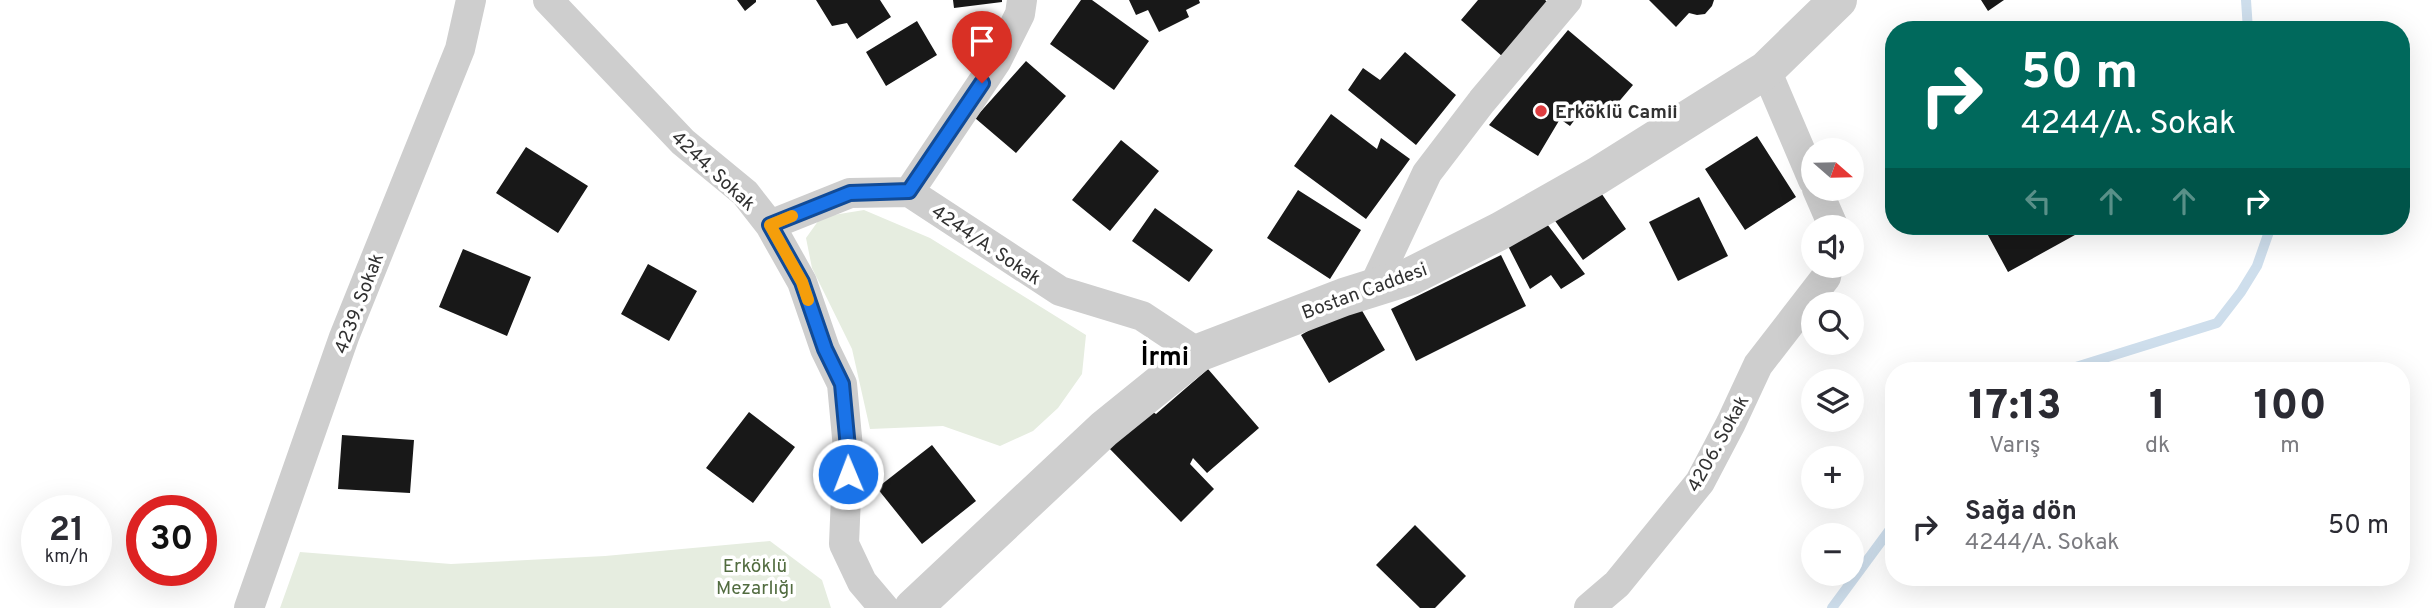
<!DOCTYPE html>
<html lang="tr">
<head>
<meta charset="utf-8">
<style>
	body { margin:0; font-family:Overpass,sans-serif; background:#f7f7f7; color:#2b2b33; height:100vh; display:flex; flex-direction:column; font-size:26px; white-space:nowrap }
	* { box-sizing:border-box; margin:0 }
	p { font-size:23px; color:#7c7c81 }
	.icon { flex:none; width:38px; height:38px; fill:none; stroke:currentColor; stroke-width:2; stroke-linecap:round; stroke-linejoin:round }
	.map { position:relative; flex:1; overflow:hidden }
	.details { position:absolute; left:1885px; top:362px; width:525px; height:224px; display:flex; flex-direction:column; background:#fff; border-radius:28px; box-shadow:0 7px 28px #0002 }
	.details>* { flex:none }
	.top-card { position:absolute; left:1885px; top:21px; width:525px; height:214px; border-radius:28px; box-shadow:0 7px 28px #0002; background:#00695c; color:#fff; overflow:hidden }
	.needle { width:46px; rotate:110deg }
	.tools { position:absolute; left:1801px; top:138px; display:grid; gap:14px }
	.tools a { display:grid; place-items:center; width:63px; height:63px; border-radius:50%; background:#fff; box-shadow:0 7px 28px #0002; font-size:35px }
	.speed { position:absolute; left:21px; top:495px; display:flex; gap:14px; font-size:35px; font-weight:700; text-align:center }
	.speed>* { display:grid; place-content:center; width:91px; height:91px; border-radius:50%; background:#fff; box-shadow:0 7px 28px #0002; line-height:1 }
	.speed small { font-size:18px; font-weight:400 }
	.speed .limit { border:10px solid #d22; background:#fff; color:#111 }
	.pin { position:absolute; display:grid; place-items:center; width:60px; height:60px; color:#fff; margin:-72px -30px; border-radius:50% 50% 50% 0; rotate:-45deg; box-shadow:0 0 7px #0007 }
	.pin .icon { rotate:45deg }
	.me { position:absolute; width:77px; margin:-38px; rotate:359deg; stroke-linejoin:round; filter:drop-shadow(0 0 5px #0008) }
	.turn { display:flex; align-items:center; gap:24px; height:147px; padding:0 21px; font-size:32px }
	.turn .icon { width:91px; height:91px; stroke-width:2.5 }
	.turn b { display:block; font-size:49px; line-height:60px }
	.lanes { display:flex; align-items:center; height:66px; padding:0 21px; background:#0003; justify-content:center; gap:35px; direction:ltr }
	.lanes .off { opacity:.35 }
	.eta { display:flex; justify-content:space-evenly; align-items:center; height:119px; text-align:center }
	.eta b { font-size:42px; font-weight:800; line-height:49px }
	ul { padding:0; list-style:none }
	li { display:flex; align-items:center; gap:21px; height:91px; padding:0 21px }
	li div { flex:1 }
	li b { display:block; font-size:26px }
	li em { font-style:normal }
	.map>svg:first-child { display:block }
</style>
</head>
<body>
<div class="map">
<svg width="2432" height="608" viewBox="0 0 2432 608">
	<rect width="100%" height="100%" fill="#fff"/>
	<path fill="#e6ede0" d="M864,210L930,238L1086,335L1082,374L1058,408L1033,431L1000,446L943,426L870,429L852,349L812,268L806,238L821,217Z
		M770,541L822,580L831,608H280L300,552L451,564L605,556Z"/>
	<g fill="none" stroke-linecap="round" stroke-linejoin="round">
		<path stroke="#cedeec" stroke-width="10" d="M2246,0L2248,30
			M2063,371L2217,323L2241,292L2257,266L2271,226
			M1832,608L1894,524"/>
	</g>
	<path fill="#181818" d="M737,0H756V2L745,11Z
		M816,0H880L891,17L857,39L847,23L832,26Z
		M953,0H1002V2L954,8Z
		M1081,0H1092L1149,41L1114,90L1050,44Z
		M1129,0H1199L1200,3L1186,10L1189,17L1159,32L1148,10L1136,15Z
		M1478,0H1545L1550,4L1503,57L1461,20Z
		M1649,0H1714L1712,6L1705,14L1697,15L1689,13L1676,27Z
		M1981,0H2004L1988,11Z
		M917,21L937,55L886,86L866,52Z
		M1568,30L1633,85L1605,118L1587,103L1570,126L1560,119L1538,156L1489,125Z
		M1405,52L1456,95L1416,145L1348,90L1363,68L1380,80Z
		M1026,61L1066,96L1016,153L975,118Z
		M1331,114L1377,149L1381,138L1410,159L1366,219L1294,166Z
		M1757,136L1796,197L1745,230L1705,169Z
		M1121,140L1159,171L1110,231L1072,200Z
		M526,147L588,186L558,233L496,193Z
		M1597,187L1626,229L1583,260L1553,218Z
		M1298,190L1361,230L1330,279L1267,238Z
		M1699,197L1728,256L1678,281L1649,222Z
		M1155,208L1213,250L1189,282L1132,241Z
		M1544,220L1585,274L1561,289L1551,275L1530,289L1507,244Z
		M1983,226H2081L2084,230L2008,272Z
		M463,249L531,277L507,336L439,307Z
		M1501,255L1526,306L1416,361L1391,309Z
		M648,264L697,291L669,341L621,314Z
		M1357,302L1385,350L1329,383L1301,335Z
		M1208,369L1259,428L1207,473L1193,458L1190,464L1214,489L1181,522L1108,447L1147,408L1156,414Z
		M749,412L795,447L753,503L706,468Z
		M342,435L414,440L410,493L338,489Z
		M932,445L976,501L922,544L877,488Z
		M1415,525L1466,576L1435,608H1420L1376,565Z"/>
	<g fill="none" stroke-linecap="round" stroke-linejoin="round">
		<path stroke="#cecece" stroke-width="30" d="M548,0L683,142L745,193L770,225L802,282L825,349L842,384L848,448L844,544L862,582L884,608
			M1766,70L1813,180
			M1817,189L1834,228
			M909,192L996,62L1020,14L1022,0
			M770,225L850,193L909,192L1060,291L1142,316L1198,353
			M1373,288L1427,173L1482,101L1567,0
			M249,608L344,337L460,49L471,0
			M1589,608L1617,584L1700,482L1731,423L1758,365L1826,277L1828,266"/>
		<path stroke="#cecece" stroke-width="38" d="M913,608L1104,429L1198,353L1344,297L1411,276L1500,231L1597,176L1766,70L1838,0"/>
	</g>
	<g fill="none" stroke-linecap="round" stroke-linejoin="round">
		<g stroke="#114b97" stroke-width="18">
			<path id="route" d="M848,474V448L842,384L825,349L802,282L770,225L850,193L909,191L982,83"/>
		</g>
		<use href="#route" stroke="#1a73e8" stroke-width="12"/>
		<path stroke="#f59e0b" stroke-width="12" d="M792,216L770,225L802,282L808,300"/>
	</g>
	<circle fill="#de3d40" stroke="#fff" stroke-width="2.5" cx="1541" cy="111" r="7"/>
	<g text-anchor="middle" stroke-width="7" stroke-linejoin="round" paint-order="stroke">
		<g font-size="19" font-weight="bold" fill="#313131" stroke="#fff" text-anchor="start">
			<text x="1555" y="118">Erköklü Camii</text>
		</g>
		<g font-size="19" fill="#313131" stroke="#fff">
			<text transform="translate(714 170) rotate(43)" y="7">4244. Sokak</text>
			<text transform="translate(987 244) rotate(34)" y="7">4244/A. Sokak</text>
			<text transform="translate(1364 290) rotate(-20)" y="7">Bostan Caddesi</text>
			<text transform="translate(358 303) rotate(-69)" y="7">4239. Sokak</text>
			<text transform="translate(1717 443) rotate(-61)" y="7">4206. Sokak</text>
		</g>
		<g font-size="19" fill="#526c40" stroke="#fff">
			<text x="755" y="572">Erköklü<tspan x="755" dy="22">Mezarlığı</tspan></text>
		</g>
		<g font-size="26" font-weight="bold" fill="#000" stroke="#fff">
			<text x="1165" y="365">İrmi</text>
		</g>
	</g>
</svg>
<div class="tools">
<a><svg class="needle" viewBox="-14 -14 28 28"><path d="M0-13l5 13h-10z" fill="#e53935"/><path d="M0 13l5-13h-10z" fill="#7c7c81"/></svg></a>
<a><svg class="icon" aria-label="sound" viewBox="0 0 24 24"><path d="M4 9h4l5-4v14l-5-4H4zM17 9q2 3 0 6"/></svg></a>
<a><svg class="icon" aria-label="search" viewBox="0 0 24 24"><circle cx="10" cy="10" r="6"/><path d="M15 15l6 6"/></svg></a>
<a><svg class="icon" aria-label="layers" viewBox="0 0 24 24"><path d="M12 4l9 5-9 5-9-5zM3 14l9 5 9-5"/></svg></a>
<a>+</a>
<a>−</a>
</div>
<div class="speed"><div>21<small>km/h</small></div><div class="limit">30</div></div>
<div class="pin" style="left:982px;top:83px;background:#d93025"><svg class="icon" aria-label="arrive" viewBox="0 0 24 24"><path d="M6 21V4h12l-3 4 3 4H6"/></svg></div>
<svg class="me" style="left:848px;top:474px" viewBox="-20 -20 40 40"><circle r="17" fill="#1a73e8" stroke="#fff" stroke-width="3"/><path d="M0-11L8 9 0 5-8 9z" fill="#fff"/></svg>
<div class="top-card">
<div class="turn"><svg class="icon" aria-label="right" viewBox="0 0 24 24"><path d="M7 20v-9h11M14 6l5 5-5 5"/></svg><div><b>50 m</b>4244/A. Sokak</div></div>
<div class="lanes"><svg class="icon off" aria-label="left" viewBox="0 0 24 24"><path d="M17 20v-9H6M10 6l-5 5 5 5"/></svg><svg class="icon off" aria-label="ahead" viewBox="0 0 24 24"><path d="M12 20V5M6 11l6-6 6 6"/></svg><svg class="icon off" aria-label="ahead" viewBox="0 0 24 24"><path d="M12 20V5M6 11l6-6 6 6"/></svg><svg class="icon" aria-label="right" viewBox="0 0 24 24"><path d="M7 20v-9h11M14 6l5 5-5 5"/></svg></div>
</div>
<section class="details">
<div class="eta">
<div><b>17:13</b><p>Varış</p></div>
<div><b>1</b><p>dk</p></div>
<div><b>100</b><p>m</p></div>
</div>
<ul>
<li><svg class="icon" aria-label="right" viewBox="0 0 24 24"><path d="M7 20v-9h11M14 6l5 5-5 5"/></svg><div><b>Sağa dön</b><p>4244/A. Sokak</p></div><em>50 m</em></li>
</ul>
</section>
</div>
</body>
</html>
